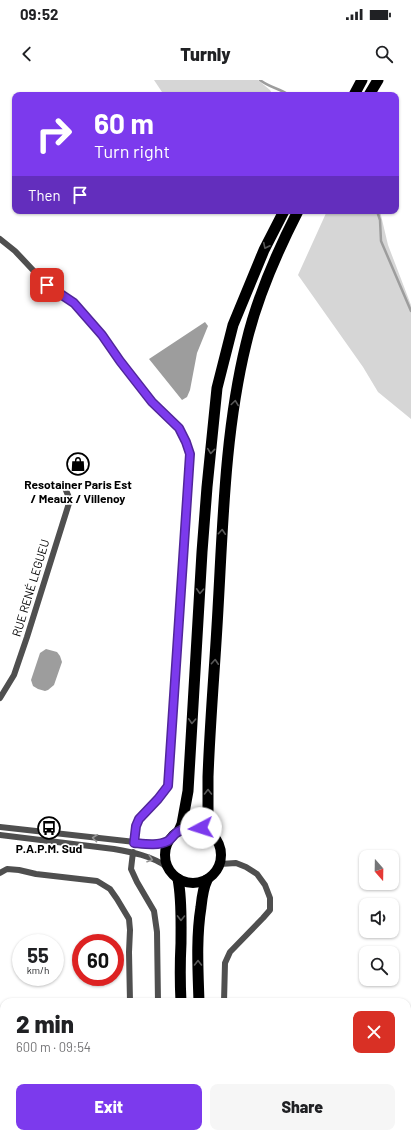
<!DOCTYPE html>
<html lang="en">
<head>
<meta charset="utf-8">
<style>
	body { margin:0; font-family:Barlow,sans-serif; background:#f6f6f6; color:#202124; height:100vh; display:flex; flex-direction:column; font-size:15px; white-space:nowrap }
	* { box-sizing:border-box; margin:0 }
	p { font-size:13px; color:#757577 }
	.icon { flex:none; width:22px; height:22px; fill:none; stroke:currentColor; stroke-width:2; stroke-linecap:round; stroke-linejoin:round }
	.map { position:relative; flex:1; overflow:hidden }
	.details { position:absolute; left:0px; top:918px; width:411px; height:140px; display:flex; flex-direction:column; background:#fff; border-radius:12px 12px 0 0; box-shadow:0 1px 3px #0004 }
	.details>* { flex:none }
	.hud { position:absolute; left:12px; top:12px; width:387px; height:122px; border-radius:8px; box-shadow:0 1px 3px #0004; background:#7c3aed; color:#fff; overflow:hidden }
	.needle { width:26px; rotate:160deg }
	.fabs { position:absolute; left:359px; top:770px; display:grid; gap:8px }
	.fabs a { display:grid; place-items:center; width:40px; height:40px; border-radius:8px; background:#fff; box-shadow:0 1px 3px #0004; font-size:20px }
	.speed { position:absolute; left:12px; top:854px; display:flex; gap:8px; font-size:20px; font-weight:700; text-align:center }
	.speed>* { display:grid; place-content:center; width:52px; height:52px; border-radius:50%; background:#fff; box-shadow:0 1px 3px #0004; line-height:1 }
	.speed small { font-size:10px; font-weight:400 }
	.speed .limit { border:6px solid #d22; background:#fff; color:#111 }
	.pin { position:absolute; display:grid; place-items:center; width:34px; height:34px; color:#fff; margin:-17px; border-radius:8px; box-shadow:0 2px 6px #0006 }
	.me { position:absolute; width:44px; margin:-22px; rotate:265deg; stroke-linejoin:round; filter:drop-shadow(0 0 3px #0008) }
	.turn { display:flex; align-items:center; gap:14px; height:84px; padding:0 16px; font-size:18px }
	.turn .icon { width:52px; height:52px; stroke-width:2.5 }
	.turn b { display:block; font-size:28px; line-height:34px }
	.then { display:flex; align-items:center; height:38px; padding:0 16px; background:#0003; gap:8px; font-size:15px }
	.round { display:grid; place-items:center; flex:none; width:42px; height:42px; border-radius:8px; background:#f6f6f6 }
	.summary { display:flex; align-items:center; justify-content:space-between; height:68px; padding:0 16px }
	h1 { font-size:24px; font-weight:800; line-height:30px }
	.primary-button { display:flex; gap:8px; margin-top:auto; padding:8px 16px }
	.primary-button a { flex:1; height:46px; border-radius:8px; background:#7c3aed; color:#fff; font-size:16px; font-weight:800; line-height:46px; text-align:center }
	.primary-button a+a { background:#f6f6f6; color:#202124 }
	.status { display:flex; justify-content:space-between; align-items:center; height:28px; padding:0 20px; background:#fff; direction:ltr }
	.status svg { height:11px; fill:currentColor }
	header { display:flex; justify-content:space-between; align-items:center; height:52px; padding:0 16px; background:#fff; font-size:18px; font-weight:800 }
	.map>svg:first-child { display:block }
</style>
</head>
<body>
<div class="status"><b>09:52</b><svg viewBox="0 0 49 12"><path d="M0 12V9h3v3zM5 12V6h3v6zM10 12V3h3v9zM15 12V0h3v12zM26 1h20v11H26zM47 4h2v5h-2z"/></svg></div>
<header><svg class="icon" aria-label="back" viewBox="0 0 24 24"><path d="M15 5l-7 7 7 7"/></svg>Turnly<svg class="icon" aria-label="search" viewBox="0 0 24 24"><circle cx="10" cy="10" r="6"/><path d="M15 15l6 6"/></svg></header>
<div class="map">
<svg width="411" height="1058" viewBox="0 0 411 1058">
	<rect width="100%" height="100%" fill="#fff"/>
	<path fill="#d6d6d6" d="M154,0H258L270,10L273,15H164Z
		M327,131H380L388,165L411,225V339L378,312L363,287L298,195Z"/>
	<path fill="#9d9d9d" d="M205,242L208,246L197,273L190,310L187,317L182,320L149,279Z
		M46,569L57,572L60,576L62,582L54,605L48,610L45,611L38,609L33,606L31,600L40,573Z"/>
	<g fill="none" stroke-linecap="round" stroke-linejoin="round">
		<path stroke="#9d9d9d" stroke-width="2.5" d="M260,0C270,8 279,8 289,15
			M377,131L380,140L381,161L411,231"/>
		<path stroke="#4f4f4f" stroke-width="6" d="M0,159L15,171L47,205L74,223L102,255L120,281L152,322L179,348L186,362L190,374L167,706L158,719L139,739L136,746L134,763
			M0,618L14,595L27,557L70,420L63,403
			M0,747L153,764L169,760
			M0,755L114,769C132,772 152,776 167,787
			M133,772L131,789L137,802L154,831L157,852L158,922
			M220,784L236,783L246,787L257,794L265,805L270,818V830L263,838L230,872L225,883L224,922
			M0,793L7,789L19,790L36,794L97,801L110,809L117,819L129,839L130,850L129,872L130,922
			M142,1054L143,1058
			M169,1054V1058
			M234,1054L235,1058"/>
		<path stroke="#000" stroke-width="10" d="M165 775a28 28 0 1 1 56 0a28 28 0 1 1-56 0Z"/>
		<path stroke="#000" stroke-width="11" d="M354,15L362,0
			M369,15L378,0
			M179,751L182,744L188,711L202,472L207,407L217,308L233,245L264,170L284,131
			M208,751C208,733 208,715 208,697C210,641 215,585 218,529C223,441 225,350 246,264C257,217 276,174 298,131
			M178,799C182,820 181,842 181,863C180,883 180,902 181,922
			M199,922C198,890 196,858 201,827C202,817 203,808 207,800
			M192,1054L193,1058
			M211,1054L212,1058"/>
	</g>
	<defs><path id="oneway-chevron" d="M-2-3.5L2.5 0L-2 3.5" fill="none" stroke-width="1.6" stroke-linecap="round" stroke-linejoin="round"/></defs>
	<g stroke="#595959">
		<use href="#oneway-chevron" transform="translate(266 166) rotate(116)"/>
		<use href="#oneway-chevron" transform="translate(235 323) rotate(-82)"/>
		<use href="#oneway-chevron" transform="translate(211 371) rotate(96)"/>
		<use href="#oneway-chevron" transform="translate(222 452) rotate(-86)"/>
		<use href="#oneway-chevron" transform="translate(200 511) rotate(93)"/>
		<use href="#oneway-chevron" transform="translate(215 582) rotate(-86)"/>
		<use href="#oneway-chevron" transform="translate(192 641) rotate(93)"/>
		<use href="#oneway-chevron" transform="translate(208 712) rotate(-90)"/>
		<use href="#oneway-chevron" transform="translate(181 838) rotate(91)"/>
		<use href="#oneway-chevron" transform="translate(198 883) rotate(-90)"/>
	</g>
	<g stroke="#959595">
		<use href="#oneway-chevron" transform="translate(95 758) rotate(-173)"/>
		<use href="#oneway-chevron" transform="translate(150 779) rotate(19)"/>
	</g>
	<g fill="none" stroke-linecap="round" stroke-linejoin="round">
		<g stroke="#51269a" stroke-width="10">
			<path id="route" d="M47,205L74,223L102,255L120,281L152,322L179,348L186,362L190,374L168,706L158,719L139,739L136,746L134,763C145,764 158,766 168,761C171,759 173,756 175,754C183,747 191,747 201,748"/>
		</g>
		<use href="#route" stroke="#7c3aed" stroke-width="7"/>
	</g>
	<defs>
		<g id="shop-ring" transform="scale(1.15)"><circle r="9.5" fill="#fff" stroke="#000" stroke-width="1.5"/><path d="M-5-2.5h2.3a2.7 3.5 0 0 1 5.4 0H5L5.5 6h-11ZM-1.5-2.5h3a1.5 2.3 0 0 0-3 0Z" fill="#000"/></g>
		<g id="bus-ring" transform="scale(1.15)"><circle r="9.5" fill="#fff" stroke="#000" stroke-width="1.5"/><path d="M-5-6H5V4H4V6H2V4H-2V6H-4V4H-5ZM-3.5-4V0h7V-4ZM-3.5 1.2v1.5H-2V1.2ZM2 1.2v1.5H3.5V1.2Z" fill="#000"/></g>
	</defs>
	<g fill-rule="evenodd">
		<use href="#shop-ring" x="78" y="384"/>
		<use href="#bus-ring" x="49" y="748"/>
	</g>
	<g text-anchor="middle" stroke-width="3.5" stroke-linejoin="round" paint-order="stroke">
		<g font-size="12" font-weight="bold" fill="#000" stroke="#fff">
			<text x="78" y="409">Resotainer Paris Est<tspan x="78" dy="14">/ Meaux / Villenoy</tspan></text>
			<text x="49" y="773">P.A.P.M. Sud</text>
		</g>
		<g font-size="12" fill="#000" stroke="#fff">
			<text transform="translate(31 508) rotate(-73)" y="4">RUE RENÉ LEGUEU</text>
		</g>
	</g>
</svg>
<div class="fabs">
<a><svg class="needle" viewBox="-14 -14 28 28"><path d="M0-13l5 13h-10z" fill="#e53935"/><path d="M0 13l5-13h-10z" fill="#757577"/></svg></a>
<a><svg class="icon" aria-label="sound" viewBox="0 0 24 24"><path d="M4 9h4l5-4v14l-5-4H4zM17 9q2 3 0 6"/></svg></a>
<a><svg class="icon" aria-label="search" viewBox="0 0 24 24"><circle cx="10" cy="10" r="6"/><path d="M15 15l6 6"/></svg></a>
</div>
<div class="speed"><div>55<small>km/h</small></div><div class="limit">60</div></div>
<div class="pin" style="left:47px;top:205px;background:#d93025"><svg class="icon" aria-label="arrive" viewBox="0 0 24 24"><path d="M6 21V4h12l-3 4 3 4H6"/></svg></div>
<svg class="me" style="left:201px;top:748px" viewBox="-20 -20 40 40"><circle r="19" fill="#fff"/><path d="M0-13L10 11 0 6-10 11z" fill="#7c3aed"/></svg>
<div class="hud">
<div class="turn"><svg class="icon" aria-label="right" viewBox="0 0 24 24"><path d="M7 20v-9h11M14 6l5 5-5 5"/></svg><div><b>60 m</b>Turn right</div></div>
<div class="then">Then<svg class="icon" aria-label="arrive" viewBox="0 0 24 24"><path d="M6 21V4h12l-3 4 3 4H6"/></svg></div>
</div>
<section class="details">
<div class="summary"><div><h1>2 min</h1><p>600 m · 09:54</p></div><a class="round" style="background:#d93025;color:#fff"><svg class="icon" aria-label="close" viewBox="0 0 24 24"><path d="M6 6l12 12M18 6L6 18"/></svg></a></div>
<div class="primary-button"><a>Exit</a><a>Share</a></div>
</section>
</div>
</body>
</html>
